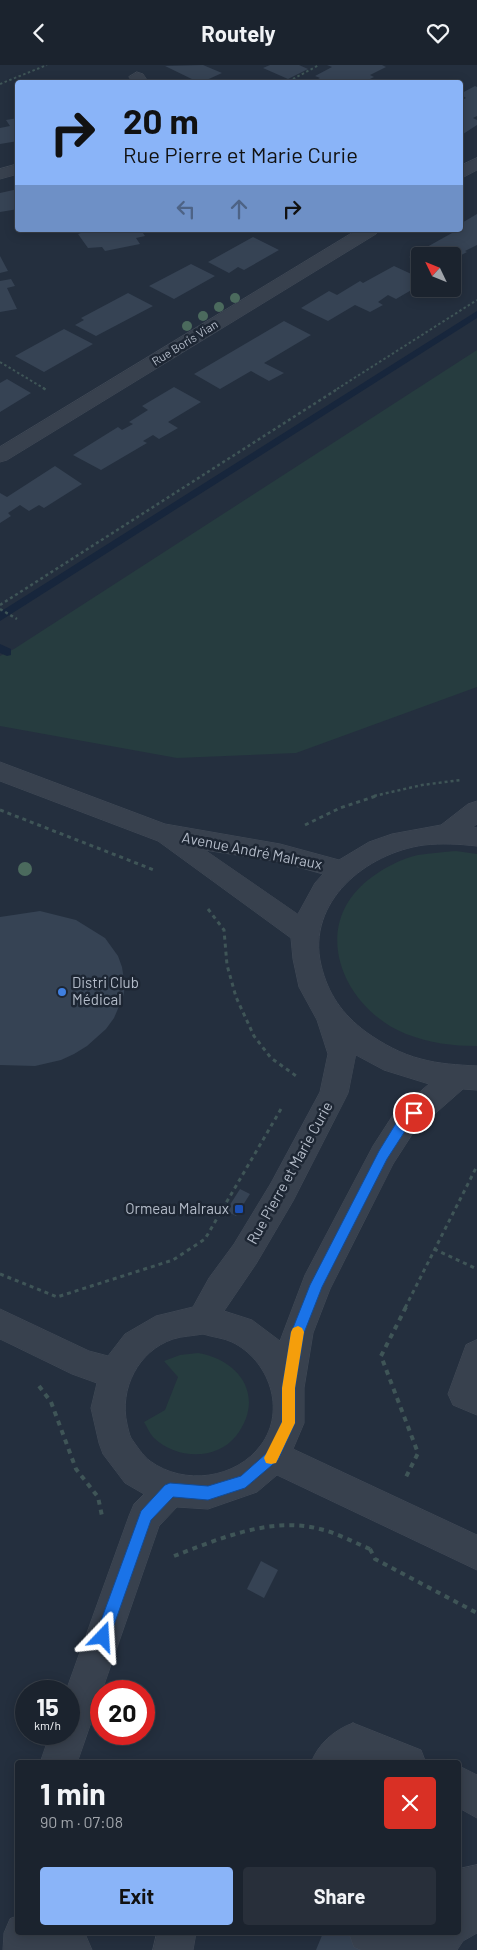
<!DOCTYPE html>
<html lang="en">
<head>
<meta charset="utf-8">
<style>
	body { margin:0; font-family:Barlow,sans-serif; background:#282f3a; color:#f1f3f6; height:100vh; display:flex; flex-direction:column; font-size:19px; white-space:nowrap }
	* { box-sizing:border-box; margin:0 }
	p { font-size:16px; color:#a0a4aa }
	.icon { flex:none; width:28px; height:28px; fill:none; stroke:currentColor; stroke-width:2; stroke-linecap:round; stroke-linejoin:round }
	.map { position:relative; flex:1; overflow:hidden }
	.details { position:absolute; left:15px; top:1695px; width:446px; height:175px; display:flex; flex-direction:column; background:#1b232e; border-radius:5px; box-shadow:0 2px 12px #0003,0 0 0 1px #39404a }
	.details>* { flex:none }
	.guide { position:absolute; left:15px; top:15px; width:448px; height:152px; border-radius:5px; box-shadow:0 2px 12px #0003,0 0 0 1px #39404a; background:#8ab4f8; color:#111; overflow:hidden }
	.needle { width:32px; rotate:313deg }
	.buttons { position:absolute; left:411px; top:182px; display:grid; gap:10px }
	.buttons a { display:grid; place-items:center; width:50px; height:50px; border-radius:5px; background:#1b232e; box-shadow:0 2px 12px #0003,0 0 0 1px #39404a; font-size:25px }
	.speed { position:absolute; left:15px; top:1615px; display:flex; gap:10px; font-size:25px; font-weight:700; text-align:center }
	.speed>* { display:grid; place-content:center; width:65px; height:65px; border-radius:50%; background:#1b232e; box-shadow:0 2px 12px #0003,0 0 0 1px #39404a; line-height:1 }
	.speed small { font-size:12px; font-weight:400 }
	.speed .limit { border:8px solid #d22; background:#fff; color:#111 }
	.pin { position:absolute; display:grid; place-items:center; width:42px; height:42px; color:#fff; margin:-21px; border:2px solid #fff; border-radius:50%; box-shadow:0 1px 5px #0007 }
	.me { position:absolute; width:55px; margin:-28px; rotate:20deg; stroke-linejoin:round; filter:drop-shadow(0 0 4px #0008) }
	.turn { display:flex; align-items:center; gap:18px; height:105px; padding:0 25px; font-size:22px }
	.turn .icon { width:65px; height:65px; stroke-width:2.5 }
	.turn b { display:block; font-size:35px; line-height:42px }
	.lanes { display:flex; align-items:center; height:48px; padding:0 25px; background:#0003; justify-content:center; gap:25px; direction:ltr }
	.lanes .off { opacity:.35 }
	.round { display:grid; place-items:center; flex:none; width:52px; height:52px; border-radius:5px; background:#282f3a }
	.overview { display:flex; align-items:center; justify-content:space-between; height:85px; padding:0 25px }
	h1 { font-size:30px; font-weight:700; line-height:38px }
	.action { display:flex; gap:10px; margin-top:auto; padding:10px 25px }
	.action a { flex:1; height:58px; border-radius:5px; background:#8ab4f8; color:#111; font-size:20px; font-weight:700; line-height:58px; text-align:center }
	.action a+a { background:#282f3a; color:#f1f3f6 }
	header { display:flex; justify-content:space-between; align-items:center; height:65px; padding:0 25px; background:#1b232e; font-size:22px; font-weight:700 }
	.map>svg:first-child { display:block }
</style>
</head>
<body>
<header><svg class="icon" aria-label="back" viewBox="0 0 24 24"><path d="M15 5l-7 7 7 7"/></svg>Routely<svg class="icon" aria-label="heart" viewBox="0 0 24 24"><path d="M12 20l-8-8c-3-5 5-10 8-4 3-6 11-1 8 4z"/></svg></header>
<div class="map">
<svg width="477" height="1885" viewBox="0 0 477 1885">
	<rect width="100%" height="100%" fill="#242f3e"/>
	<path fill="#263c3f" d="M477,285V622L296,688L177,693L0,661V591L14,584Z
		M456,786L477,789V981C452,981 430,978 406,969C344,944 308,863 368,815C382,804 400,794 418,790C431,788 444,787 456,786Z
		M198,1288C240,1295 266,1332 236,1371C216,1396 176,1394 154,1373C150,1369 147,1362 144,1357L165,1345L178,1312L164,1296L180,1290Z"/>
	<g fill="none" stroke-linecap="round" stroke-linejoin="round">
		<path fill="#17263c" fill-rule="evenodd" d="M477,246V253L0,556V547Z
			M0,579L11,584V590L7,591L0,588Z"/>
	</g>
	<path fill="#364354" d="M203,0L222,8L200,18L165,1Z
		M270,0H299L308,4L288,14L263,3Z
		M327,0H382L386,2L370,10L374,12L366,16L361,14L355,18H310L320,13L315,11L332,2Z
		M475,21L477,22V51L473,53L477,55V60L460,71V36L466,33L460,29Z
		M18,53V76L0,79V63L10,61L6,55Z
		M18,124V144L0,147V128Z
		M477,149V180L465,186L467,187L452,195V191H420V197L409,192L452,168L450,167L454,165H460V159Z
		M89,165H141L145,171L136,173L140,179L105,186L102,182L88,183L78,169Z
		M253,172L279,185L244,205L238,202L229,208L208,197Z
		M0,191L8,206L0,208Z
		M191,199L215,211L174,234L149,221Z
		M394,201L420,213V220L396,234L388,230L378,237L383,240L370,247L355,240L328,256L301,243L329,226L337,230L360,216L363,218Z
		M11,214L15,221L7,223L17,244L0,247V216Z
		M128,228L153,241L96,271L75,260L84,255L81,253Z
		M284,256L311,270L264,298L284,308L269,316L251,306L220,324L194,309Z
		M64,264L93,279L44,307L15,291Z
		M7,314L31,328L0,347V318Z
		M174,322L201,337L168,357L178,363L159,374L153,370L143,376L147,378L101,405L73,390L118,362L122,365L133,359L129,357L148,345L142,341Z
		M55,401L82,419L44,443L39,440L29,446L20,440L8,448L11,451L0,458V428L7,432Z
		M40,846L76,855L105,873L118,891L122,902L125,922L123,932L114,953L106,964L87,981L74,989L61,995L35,1001L0,1000V852Z
		M240,1124L250,1129L236,1151L226,1146Z
		M261,1496L278,1505L264,1533L247,1524Z
		M323,1868H398L391,1885H316Z"/>
	<g fill="none" stroke-linecap="round" stroke-linejoin="round">
		<g stroke="#414a57" stroke-width="1">
			<path id="minor" d="M137,7L143,9L149,18H133L129,12Z
				M477,93V105L460,114V101Z
				M18,99V109L0,114V104Z
				M357,165H379L376,169L7,395L0,397V382Z
				M0,697L165,759L280,779L339,795L369,777L392,769L441,760L468,739L477,736V759L473,762L477,763V781C459,779 442,778 424,780C366,788 306,837 321,900C328,929 342,949 366,967C383,979 401,989 421,994C439,999 458,1000 477,1001V1025L463,1024L413,1068L393,1099L330,1224L313,1268L304,1323V1358L293,1384L477,1470V1505L277,1410L257,1427L208,1444L177,1442L159,1461L77,1698H40L50,1669H69V1626H66L129,1451L134,1439L144,1429L125,1418L103,1389L99,1378L91,1343L97,1318L72,1309L0,1274V1244L89,1286L108,1291L125,1269L156,1251L193,1242L209,1213L234,1179L271,1118L320,1027L328,989L317,955L299,922L293,894L291,873L158,776L0,716ZM205,785L280,797L323,809L315,818L298,849ZM356,990L384,1005L429,1019L393,1050L373,1081L305,1210L280,1276L252,1255L224,1246L256,1199L293,1136L344,1036L348,1028ZM203,1269C212,1272 224,1273 232,1277C269,1295 287,1345 261,1380C236,1414 184,1421 150,1396C143,1391 136,1380 131,1373C129,1369 128,1363 127,1359C119,1324 138,1286 173,1274C182,1271 193,1271 203,1269Z
				M477,1275V1350L453,1340L448,1329L466,1280Z
				M353,1658L421,1685L426,1698H311C318,1679 334,1665 353,1658Z
				M459,1701L477,1710V1753L459,1743Z
				M477,1800V1868L463,1876L457,1885H361L354,1882L349,1868H409L412,1869L415,1868H459V1804Z
				M18,1851V1868H82L86,1871L92,1885H3L4,1868L10,1854Z
				M157,1868H196L193,1885H153Z"/>
		</g>
		<path stroke="#3f5557" stroke-width="2" stroke-dasharray="2.5 2.5" stroke-linecap="butt" d="M293,14L319,0
			M0,19L47,0
			M0,297L45,324
			M337,324L477,235"/>
		<path stroke="#3f5557" stroke-width="2.5" stroke-dasharray="3 3" stroke-linecap="butt" d="M43,323L48,326
			M0,540L339,323
			M0,544L17,554
			M374,731L422,720L461,715"/>
		<path stroke="#3f5557" stroke-width="3" stroke-dasharray="4 4" stroke-linecap="butt" d="M0,745L154,805
			M305,760L340,743L379,730
			M208,844L224,865L227,900L236,932L254,971L271,993L299,1013
			M434,1184L477,1204
			M0,1209L57,1232L173,1195L205,1174L281,1044
			M405,1243L477,1101"/>
		<path stroke="#3f5557" stroke-width="4" stroke-dasharray="5 5" stroke-linecap="butt" d="M406,1242L381,1291L418,1388L406,1412
			M39,1321L51,1337L76,1404L98,1432L102,1451
			M370,1484L375,1494L477,1548
			M174,1491C219,1474 271,1451 320,1464C337,1468 353,1477 370,1484L372,1480"/>
		<use href="#minor" fill="#38414e" fill-rule="evenodd"/>
	</g>
	<g fill="#4b6a5d">
		<circle cx="235" cy="233" r="5"/>
		<circle cx="219" cy="242" r="5"/>
		<circle cx="203" cy="251" r="5"/>
		<circle cx="187" cy="261" r="5"/>
		<circle cx="25" cy="804" r="7"/>
	</g>
	<path fill="#1a73e8" stroke="#114b97" d="M414,1044L420,1048L407,1063L387,1094L322,1222L304,1268L295,1323V1358L278,1395L245,1423L208,1435L173,1432L151,1455L108,1577L103,1579L97,1577L95,1572L141,1446L165,1420L170,1418L208,1421L241,1411L269,1386L282,1357V1323L291,1268L310,1220L379,1086L398,1055Z"/>
	<path fill="#f59e0b" d="M298,1261L302,1263L304,1267L295,1323V1358L276,1398L271,1399L266,1398L264,1393L282,1357V1323L291,1267L293,1263Z"/>
	<circle fill="#3f7fe0" stroke="#1d2633" stroke-width="2" cx="62" cy="927" r="5"/>
	<rect fill="#1a4fb4" stroke="#1d2633" stroke-width="2" x="234" y="1139" width="10" height="10" rx="2.5"/>
	<g text-anchor="middle" stroke-width="5" stroke-linejoin="round" paint-order="stroke">
		<g font-size="12" fill="#b4bcc9" stroke="#1d2633">
			<text transform="translate(185 278) rotate(-32)" y="4">Rue Boris Vian</text>
		</g>
		<g font-size="15" fill="#b4bcc9" stroke="#1d2633">
			<text transform="translate(252 786) rotate(11)" y="5">Avenue André Malraux</text>
			<text transform="translate(290 1108) rotate(-61)" y="5">Rue Pierre et Marie Curie</text>
		</g>
		<g font-size="15" fill="#b4bcc9" stroke="#1d2633" text-anchor="start">
			<text x="72" y="923">Distri Club<tspan x="72" dy="17">Médical</tspan></text>
			<text x="229" y="1149" text-anchor="end">Ormeau Malraux</text>
		</g>
	</g>
</svg>
<div class="buttons">
<a><svg class="needle" viewBox="-14 -14 28 28"><path d="M0-13l5 13h-10z" fill="#e53935"/><path d="M0 13l5-13h-10z" fill="#a0a4aa"/></svg></a>
</div>
<div class="speed"><div>15<small>km/h</small></div><div class="limit">20</div></div>
<div class="pin" style="left:414px;top:1048px;background:#d93025"><svg class="icon" aria-label="arrive" viewBox="0 0 24 24"><path d="M6 21V4h12l-3 4 3 4H6"/></svg></div>
<svg class="me" style="left:103px;top:1572px" viewBox="-20 -20 40 40"><path d="M0-17L14 15 0 8-14 15z" fill="#1a73e8" stroke="#fff" stroke-width="4"/></svg>
<div class="guide">
<div class="turn"><svg class="icon" aria-label="right" viewBox="0 0 24 24"><path d="M7 20v-9h11M14 6l5 5-5 5"/></svg><div><b>20 m</b>Rue Pierre et Marie Curie</div></div>
<div class="lanes"><svg class="icon off" aria-label="left" viewBox="0 0 24 24"><path d="M17 20v-9H6M10 6l-5 5 5 5"/></svg><svg class="icon off" aria-label="ahead" viewBox="0 0 24 24"><path d="M12 20V5M6 11l6-6 6 6"/></svg><svg class="icon" aria-label="right" viewBox="0 0 24 24"><path d="M7 20v-9h11M14 6l5 5-5 5"/></svg></div>
</div>
<section class="details">
<div class="overview"><div><h1>1 min</h1><p>90 m · 07:08</p></div><a class="round" style="background:#d93025;color:#fff"><svg class="icon" aria-label="close" viewBox="0 0 24 24"><path d="M6 6l12 12M18 6L6 18"/></svg></a></div>
<div class="action"><a>Exit</a><a>Share</a></div>
</section>
</div>
</body>
</html>
